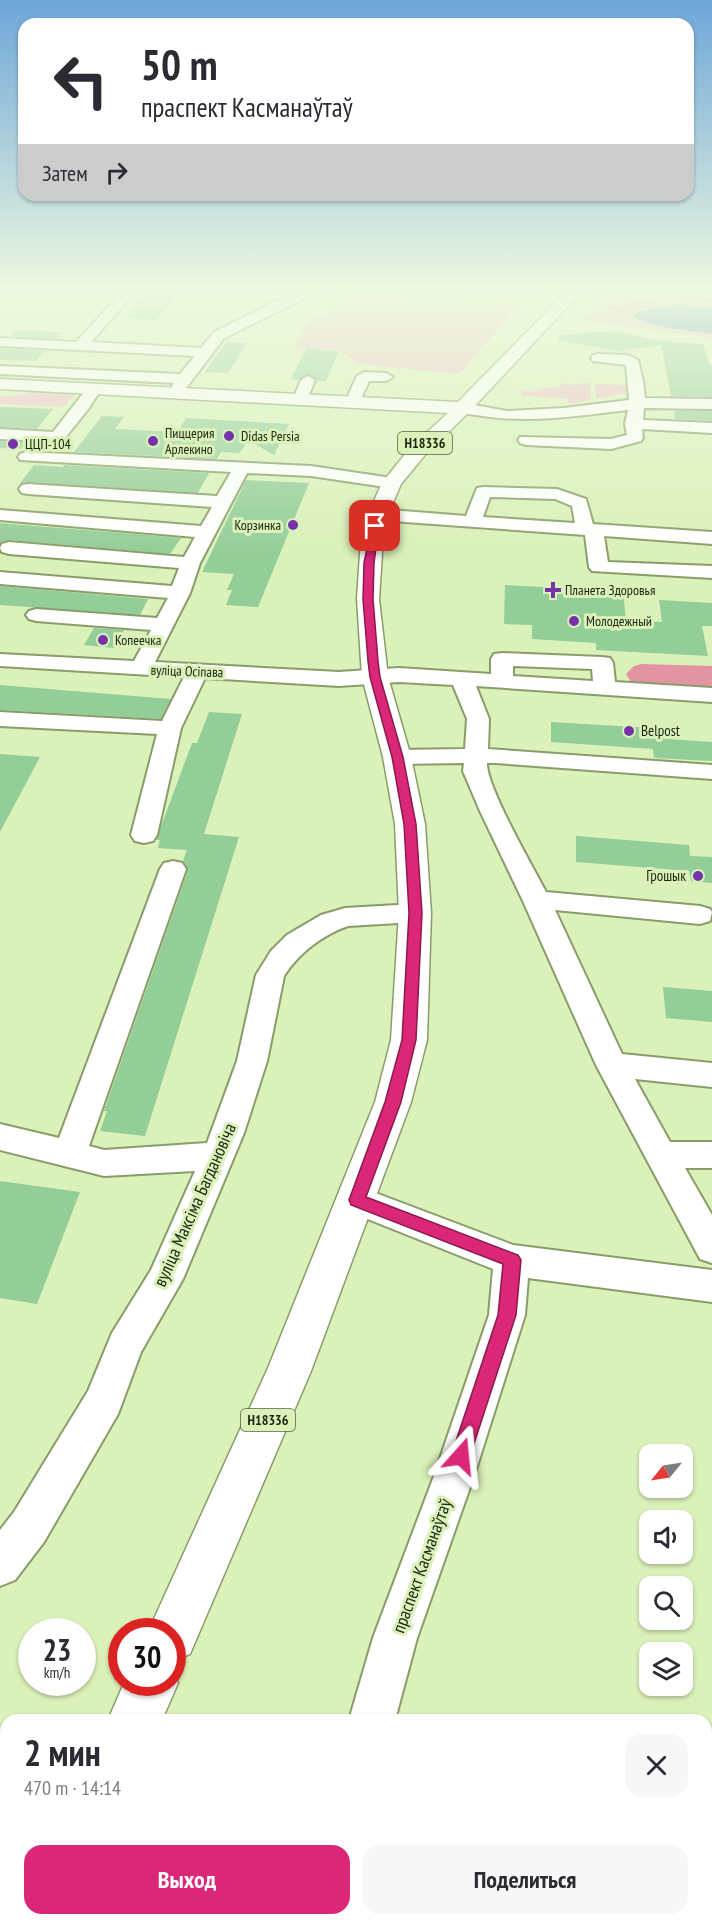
<!DOCTYPE html>
<html lang="ru">
<head>
<meta charset="utf-8">
<style>
	body { margin:0; font-family:"PT Sans Narrow",sans-serif; background:#f7f7f7; color:#2b2b33; height:100vh; display:flex; flex-direction:column; font-size:22px; white-space:nowrap }
	* { box-sizing:border-box; margin:0 }
	p { font-size:20px; color:#7c7c81 }
	.icon { flex:none; width:33px; height:33px; fill:none; stroke:currentColor; stroke-width:2; stroke-linecap:round; stroke-linejoin:round }
	.map { position:relative; flex:1; overflow:hidden }
	.sheet { position:absolute; left:0px; top:1714px; width:712px; height:212px; display:flex; flex-direction:column; background:#fff; border-radius:18px 18px 0 0; box-shadow:0 2px 4px #0004 }
	.sheet>* { flex:none }
	.top-card { position:absolute; left:18px; top:18px; width:676px; height:183px; border-radius:18px; box-shadow:0 2px 4px #0004; background:#fff; color:#2b2b33; overflow:hidden }
	.needle { width:39px; rotate:240deg }
	.buttons { position:absolute; left:639px; top:1444px; display:grid; gap:12px }
	.buttons a { display:grid; place-items:center; width:54px; height:54px; border-radius:12px; background:#fff; box-shadow:0 2px 4px #0004; font-size:30px }
	.speed { position:absolute; left:18px; top:1618px; display:flex; gap:12px; font-size:30px; font-weight:700; text-align:center }
	.speed>* { display:grid; place-content:center; width:78px; height:78px; border-radius:50%; background:#fff; box-shadow:0 2px 4px #0004; line-height:1 }
	.speed small { font-size:15px; font-weight:400 }
	.speed .limit { border:9px solid #d22; background:#fff; color:#111 }
	.pin { position:absolute; display:grid; place-items:center; width:51px; height:51px; color:#fff; margin:-26px; border-radius:12px; box-shadow:0 3px 9px #0006 }
	.me { position:absolute; width:66px; margin:-33px; rotate:18deg; stroke-linejoin:round; filter:drop-shadow(0 0 4px #0008) }
	.turn { display:flex; align-items:center; gap:21px; height:126px; padding:0 24px; font-size:27px }
	.turn .icon { width:78px; height:78px; stroke-width:2.5 }
	.turn b { display:block; font-size:42px; line-height:51px }
	.then { display:flex; align-items:center; height:57px; padding:0 24px; background:#0003; gap:12px; font-size:22px }
	.round { display:grid; place-items:center; flex:none; width:63px; height:63px; border-radius:18px; background:#f7f7f7 }
	.summary { display:flex; align-items:center; justify-content:space-between; height:102px; padding:0 24px }
	h1 { font-size:36px; font-weight:700; line-height:45px }
	.action { display:flex; gap:12px; margin-top:auto; padding:12px 24px }
	.action a { flex:1; height:69px; border-radius:18px; background:#db2777; color:#fff; font-size:24px; font-weight:700; line-height:69px; text-align:center }
	.action a+a { background:#f7f7f7; color:#2b2b33 }
	.map>svg:first-child { display:block }
</style>
</head>
<body>
<div class="map">
<svg width="712" height="1925" viewBox="0 0 712 1925">
	<rect width="100%" height="100%" fill="#daf1b9"/>
	<path fill="#f1bdc7" d="M369,287H404L400,302L519,305L459,374L359,364L340,350L295,348L308,321L338,309Z
		M614,287H631L712,300V338L581,320Z
		M560,383C571,387 578,383 590,383L591,400L568,404L567,398L520,396L523,390L535,392L541,388L560,387Z
		M595,384L626,385V393L596,399Z
		M31,392L76,394L63,407L0,404V396H13Z"/>
	<path fill="#e293a4" d="M650,300L655,303C644,309 615,317 605,307Z
		M642,664L712,666V689L631,682L626,674L634,666Z"/>
	<path fill="#5690c2" d="M679,304L712,308V334C695,331 643,327 633,315L640,311Z"/>
	<path fill="#93cd97" d="M144,295L175,297L156,320L125,318Z
		M16,330L62,332L56,339L10,336Z
		M617,331L660,341L703,344L710,365H712V397L671,396L661,345L617,351L559,340V335Z
		M226,342L247,343L228,373L205,372Z
		M0,348L45,351L35,361L0,360Z
		M306,349L339,351L326,381L317,380L309,374L299,380L291,379Z
		M0,407L53,409L37,429L0,427Z
		M674,411H712V421L675,419Z
		M102,416L124,417L115,429L178,432L186,418L289,424L274,455L248,440L240,453L221,452L217,459L74,452Z
		M0,441L27,442L21,449L0,448Z
		M34,465L63,467L64,465L209,473L198,493L28,482L20,483Z
		M246,480L309,483L258,607L226,605L232,590H227L234,574L202,572Z
		M0,523L146,535L181,538L170,554L9,540L0,543Z
		M505,585L623,591L626,620L662,622L659,600L712,603V626H702L708,656L596,650V643L532,639V625L504,624Z
		M0,586L148,599L140,615L0,605Z
		M94,628L124,630L114,648L84,645Z
		M0,685L171,699L161,719L0,710Z
		M209,712L242,714L204,834L239,837L145,1136L100,1131L107,1111H104L188,870L183,861L187,850L158,848L160,840H156L192,743H197Z
		M551,722L652,728L654,738L712,742V761L654,758L653,749L551,742Z
		M0,754L40,757L0,832Z
		M576,836L689,845L690,856L712,857V883L691,881L689,871L576,862Z
		M663,987L712,991V1022L666,1018Z
		M0,1181L80,1192L37,1304L0,1298Z"/>
	<g fill="none" stroke-linecap="round" stroke-linejoin="round">
		<g stroke="#889d69" stroke-width="4">
			<path id="minor" d="M127,287H133L137,290L91,342L201,348L214,332L305,287H320L295,303L224,338L180,396H170L168,393L174,383L0,374V366L180,374L195,356L0,346V338L76,342Z
				M650,287H681L712,291V299L656,291Z
				M598,354L627,355L638,360L643,381L645,398L712,399V409L644,408L643,420L712,423V433L642,429L643,438L641,441L611,449L526,445L520,443L518,440L520,437L611,439L627,435L625,424L628,410C577,416 528,424 476,415C469,414 460,414 455,408L463,403L507,411L564,408L629,400L626,365L593,361L591,358L593,355Z
				M364,372L386,373L393,377L386,381H369L358,405H348L345,402L357,376Z
				M308,376L315,380L306,402H296L293,399L301,380Z
				M94,385L101,389L89,408L61,443L55,445L48,441L0,439V429L53,432L89,386Z
				M26,452L311,466L392,478L398,479L401,483L398,487L392,488L311,476L247,473L200,563L190,593L155,662L339,672L399,668L491,674V659L494,654L502,653L602,657L610,658L613,663L615,682L712,688V702L476,686L489,719L488,749L712,765V779L496,763H487C486,786 533,867 546,892L700,906L710,909L712,912L710,921L700,924L555,910L622,1054L712,1063V1087L635,1079L670,1142H712V1168H685L712,1215V1263L700,1259L596,1065L523,901L480,811L463,771L464,763L397,764L389,762L385,757L389,752L397,750L465,749L467,719L453,685L399,682L339,686L205,678L181,728L157,835L153,841L144,843L135,841L131,835L157,734L0,726V712L162,721L184,677L0,666V654L134,661L151,630L36,621L29,619L26,615L29,611L36,609L157,618L168,598L0,584V572L172,586L179,568L9,554L2,552L0,548L2,544L9,542L184,557L195,537L0,520V510L201,526L212,507L28,494L22,493L19,489L22,485L28,484L217,496L231,472L20,460L18,457L20,454ZM513,666L592,669L593,681L513,676Z
				M483,487L557,489L586,499L593,524L712,532V544L604,536L608,562L712,566V578L592,571L589,567L585,535L405,522L372,518L369,514L372,510L378,509L466,516L477,488ZM490,497L555,499L572,506L575,523L483,517Z
				M173,861L182,863L186,869L89,1146L104,1150L207,1143L237,1061L256,975L271,951L287,935L321,915L335,911L345,908L415,904L425,907L429,913L425,919L415,922L348,926C322,935 299,953 284,976L267,1061L244,1133L183,1279L141,1352L118,1414L44,1542L15,1580L0,1586V1530L14,1512L88,1391L112,1333L151,1270L195,1171L104,1176L0,1150V1124L59,1138L160,869L164,863Z
				M357,1186L513,1245L712,1270V1302L528,1278L525,1315L474,1476L417,1638L395,1720H349L373,1638L434,1476L489,1315L493,1269L345,1210L340,1200L345,1190Z
				M290,1920H342L341,1925H289Z"/>
		</g>
		<g stroke="#889d69" stroke-width="3">
			<path id="major" d="M571,287H586L469,412L424,456L401,484L388,514L383,538L379,599L388,677L411,757L425,824L431,913L427,1040L411,1102L311,1371L190,1654L172,1662V1632H148L268,1368L375,1102L391,1040L399,913L395,824L383,757L362,677L357,599L361,538L368,514L382,483L410,448L448,413L0,389V379L458,402Z
				M172,1669L178,1683L162,1720H108L124,1683H172Z
				M17,1920H78L76,1925H15Z"/>
		</g>
		<use href="#minor" fill="#fff" fill-rule="evenodd"/>
		<use href="#major" fill="#fff" fill-rule="evenodd"/>
	</g>
	<linearGradient id="sky" x2="0" y2="1"><stop stop-color="#6da6d9"/><stop offset="0.52" stop-color="#eef9e0"/><stop offset="1" stop-color="#eef9e0" stop-opacity="0"/></linearGradient>
	<rect width="712" height="556" fill="url(#sky)"/>
	<path fill="#db2777" stroke="#8e194d" stroke-width="1.5" d="M372,524L379,526L374,563L373,599L378,661L380,677L403,757L416,824L422,913L416,1040L401,1102L366,1197L518,1255L521,1260L516,1315L470,1456L467,1463L461,1465L454,1463L451,1456L498,1315L503,1264L351,1205L349,1200L385,1102L402,1040L409,913L404,824L392,757L370,677L368,661L363,599L364,563Z"/>
	<g fill="#7433a7" stroke="#daf1b9" stroke-width="2">
		<circle cx="229" cy="436" r="6"/>
		<circle cx="153" cy="441" r="6"/>
		<circle cx="13" cy="444" r="6"/>
		<circle cx="293" cy="525" r="6"/>
		<path d="M550 581h6v6h6v6h-6v6h-6v-6h-6v-6h6z"/>
		<circle cx="574" cy="621" r="6"/>
		<circle cx="103" cy="640" r="6"/>
		<circle cx="629" cy="731" r="6"/>
		<circle cx="698" cy="876" r="6"/>
	</g>
	<g text-anchor="middle" stroke-width="6" stroke-linejoin="round" paint-order="stroke">
		<g font-size="14" fill="#1c240f" stroke="#daf1b9" text-anchor="start">
			<text x="165" y="438">Пиццерия<tspan x="165" dy="16">Арлекино</tspan></text>
			<text x="241" y="441">Didas Persia</text>
			<text x="25" y="449">ЦЦП-104</text>
			<text x="281" y="530" text-anchor="end">Корзинка</text>
			<text x="565" y="595">Планета Здоровья</text>
			<text x="586" y="626">Молодежный</text>
			<text x="115" y="645">Копеечка</text>
		</g>
		<g fill="#daf1b9" stroke="#556242" stroke-width="1.5">
			<rect x="398" y="432" width="54" height="22" rx="4.5"/>
			<rect x="241" y="1409" width="54" height="22" rx="4.5"/>
		</g>
		<g font-size="14" font-weight="bold" fill="#1c240f">
			<text x="425" y="448">Н18336</text>
			<text x="268" y="1425">Н18336</text>
		</g>
		<g font-size="14" fill="#1c240f" stroke="#daf1b9">
			<text transform="translate(187 671) rotate(2)" y="5">вуліца Осіпава</text>
		</g>
		<g font-size="15" fill="#1c240f" stroke="#daf1b9" text-anchor="start">
			<text x="641" y="736">Belpost</text>
			<text x="686" y="881" text-anchor="end">Грошык</text>
		</g>
		<g font-size="18" fill="#1c240f" stroke="#daf1b9">
			<text transform="translate(195 1205) rotate(-66)" y="6">вуліца Максіма Багдановіча</text>
			<text transform="translate(422 1566) rotate(-70)" y="6">праспект Касманаўтаў</text>
		</g>
	</g>
</svg>
<div class="buttons">
<a><svg class="needle" viewBox="-14 -14 28 28"><path d="M0-13l5 13h-10z" fill="#e53935"/><path d="M0 13l5-13h-10z" fill="#7c7c81"/></svg></a>
<a><svg class="icon" aria-label="sound" viewBox="0 0 24 24"><path d="M4 9h4l5-4v14l-5-4H4zM17 9q2 3 0 6"/></svg></a>
<a><svg class="icon" aria-label="search" viewBox="0 0 24 24"><circle cx="10" cy="10" r="6"/><path d="M15 15l6 6"/></svg></a>
<a><svg class="icon" aria-label="layers" viewBox="0 0 24 24"><path d="M12 4l9 5-9 5-9-5zM3 14l9 5 9-5"/></svg></a>
</div>
<div class="speed"><div>23<small>km/h</small></div><div class="limit">30</div></div>
<div class="pin" style="left:375px;top:526px;background:#d93025"><svg class="icon" aria-label="arrive" viewBox="0 0 24 24"><path d="M6 21V4h12l-3 4 3 4H6"/></svg></div>
<svg class="me" style="left:461px;top:1456px" viewBox="-20 -20 40 40"><path d="M0-17L14 15 0 8-14 15z" fill="#db2777" stroke="#fff" stroke-width="4"/></svg>
<div class="top-card">
<div class="turn"><svg class="icon" aria-label="left" viewBox="0 0 24 24"><path d="M17 20v-9H6M10 6l-5 5 5 5"/></svg><div><b>50 m</b>праспект Касманаўтаў</div></div>
<div class="then">Затем<svg class="icon" aria-label="right" viewBox="0 0 24 24"><path d="M7 20v-9h11M14 6l5 5-5 5"/></svg></div>
</div>
<section class="sheet">
<div class="summary"><div><h1>2 мин</h1><p>470 m · 14:14</p></div><a class="round"><svg class="icon" aria-label="close" viewBox="0 0 24 24"><path d="M6 6l12 12M18 6L6 18"/></svg></a></div>
<div class="action"><a>Выход</a><a>Поделиться</a></div>
</section>
</div>
</body>
</html>
